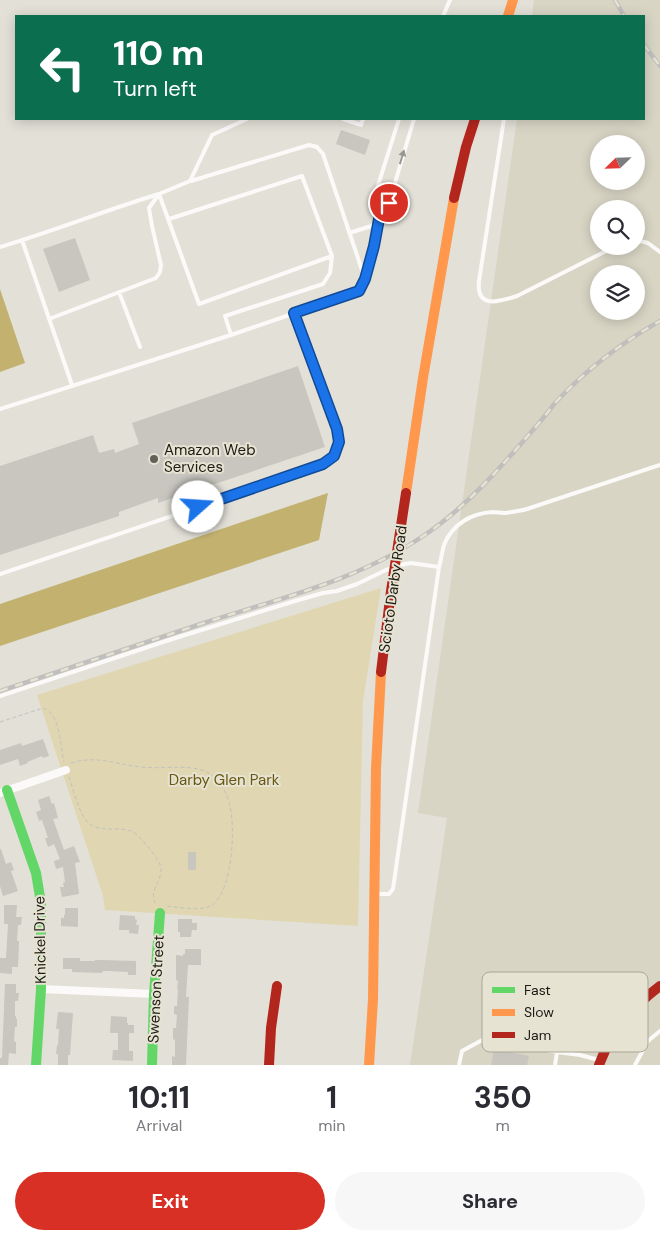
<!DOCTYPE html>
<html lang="en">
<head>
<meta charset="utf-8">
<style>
	body { margin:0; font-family:"DM Sans",sans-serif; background:#f7f7f7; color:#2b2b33; height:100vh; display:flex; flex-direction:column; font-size:19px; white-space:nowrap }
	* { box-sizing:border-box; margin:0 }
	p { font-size:16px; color:#7c7c81 }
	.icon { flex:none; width:28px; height:28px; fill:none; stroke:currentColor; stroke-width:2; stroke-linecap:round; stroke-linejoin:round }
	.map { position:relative; height:1065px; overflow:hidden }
	.sheet { display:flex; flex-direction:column; background:#fff; flex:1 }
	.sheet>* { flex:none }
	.hud { position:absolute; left:15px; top:15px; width:630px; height:105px; border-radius:0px; box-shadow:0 2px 12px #0003; background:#0b6e4f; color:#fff; overflow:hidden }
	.needle { width:32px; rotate:247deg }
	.tools { position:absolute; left:590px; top:135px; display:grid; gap:10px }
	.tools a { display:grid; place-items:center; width:55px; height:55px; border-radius:50%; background:#fff; box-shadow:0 2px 12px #0003; font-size:25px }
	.pin { position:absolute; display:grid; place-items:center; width:42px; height:42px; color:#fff; margin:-21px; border:2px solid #fff; border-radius:50%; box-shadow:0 1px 5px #0007 }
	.me { position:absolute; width:55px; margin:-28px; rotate:71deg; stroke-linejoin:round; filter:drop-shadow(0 0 4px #0008) }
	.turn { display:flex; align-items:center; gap:18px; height:105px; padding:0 15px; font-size:22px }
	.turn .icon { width:65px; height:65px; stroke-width:2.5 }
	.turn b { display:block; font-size:35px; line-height:42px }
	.eta { display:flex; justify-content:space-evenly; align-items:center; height:85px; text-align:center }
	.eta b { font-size:30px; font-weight:700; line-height:35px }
	.primary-button { display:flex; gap:10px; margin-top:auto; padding:10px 15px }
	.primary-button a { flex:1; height:58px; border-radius:30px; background:#d93025; color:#fff; font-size:20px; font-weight:700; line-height:58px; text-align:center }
	.primary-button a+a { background:#f7f7f7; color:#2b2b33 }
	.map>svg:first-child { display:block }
</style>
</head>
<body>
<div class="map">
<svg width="660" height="1065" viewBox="0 0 660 1065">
	<rect width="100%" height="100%" fill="#e2e0d7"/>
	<path fill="#d9d5c5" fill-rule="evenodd" d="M534,0H660V1065H410L447,818L418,813L517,119H644V16H532ZM599,144H636V181H599ZM599,209H636V246H599ZM599,274H636V311H599Z"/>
	<path fill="#e0d7b2" d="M381,588L363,701L358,926L105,910L103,896L37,695Z"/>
	<path fill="#c3b26f" d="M0,289L25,363L0,372Z
		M328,493L319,540L0,646V604Z"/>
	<path fill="#c8c6bf" d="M341,130L370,140L365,155L336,144Z
		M75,238L90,280L59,292L43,249Z
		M298,366L325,447L158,503V498L119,512V516L0,555V466L93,435L99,453L114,449L115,453L139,444L132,423Z
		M43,739L49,756L43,758L42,756L27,762L28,763L20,766L18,759L0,765V750L21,743L22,746Z
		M49,796L52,804L54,803L58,818L53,819L64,850L74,846L80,862L75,863L79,894L62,897L60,887H64L63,883L65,882L63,867L56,869L54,861L60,859L54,844L48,847L45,838H48L42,820L39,821L36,812L41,810L38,800Z
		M0,849H1L6,864L11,862L14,870L11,871L18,891L3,896L0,886Z
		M188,852H196V870H188Z
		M4,905H17L16,917H22L21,925H18L17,941H19L18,967H12V974L0,973V958H6L8,924H4Z
		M65,908H78V927L61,926V918H64V915H65Z
		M120,915L135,916V919L137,920L136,925H139L138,934L129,933V930H119Z
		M178,919H192V923H197V930H192L191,937H180V932H178Z
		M185,949H201V965H188L186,997H189L186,1065H172V1056L175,1057V1040L173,1039V1028H176L177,1015L174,1014V1006H177L178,989H177L178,981L176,980V955L183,956V954H185Z
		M63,958H80V961H95V960H102L136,961V975H128V972L108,971H103L102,973L72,972V969H63Z
		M5,984H16V993H19L18,1001H15V1016H16V1019H17V1027H15L14,1041L16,1042V1054L9,1053L8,1065H0V1058H2Z
		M58,1012L73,1013L70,1055H68V1065H58V1054H56L57,1045H58L59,1029H56Z
		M111,1016L127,1017V1023H128V1025H134V1033H129V1051H133V1061L112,1060L113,1050H118V1033H110Z
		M494,1049L529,1056L527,1065H491Z"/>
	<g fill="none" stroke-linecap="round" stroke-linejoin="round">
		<path stroke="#c2c1bd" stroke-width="1" stroke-dasharray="4 2.5" stroke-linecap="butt" d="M0,722L43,708C61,714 60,747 64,762
			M71,763C99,755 113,764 141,767C158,769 175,766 192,768C201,769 210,772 216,779C222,785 227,794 229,802C236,825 233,891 212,905C201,912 178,907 166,906
			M69,777C73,789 79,812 86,820C96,835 119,825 133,832C140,836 154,853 158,861C169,878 146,888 156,904"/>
		<path stroke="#fbfaf9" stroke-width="4" d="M443,16L450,0
			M343,119L361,125L363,119
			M504,119L479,281C476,309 499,302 517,296L616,246
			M191,181L309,145L317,147L323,154L365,279
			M169,219L302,176L332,256L199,304L159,194L190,181L212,135L247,119
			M379,219L389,203L414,119
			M349,233L378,224
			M22,240L72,385
			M636,240L648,243L660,252
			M0,247C54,231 106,210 159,194
			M119,292L140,347
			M49,319L156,278L160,272L161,265L152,226L149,208L159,194
			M231,335L225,316L323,284L330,273L332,256
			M0,409L231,335L359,291L365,279L374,246L378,224L379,219L375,195L399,119
			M0,574L323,465L334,456L339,442L337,429L294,313
			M0,696L169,640L295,601L323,593L337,591L357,584L386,570L405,564L411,563L439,567
			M376,894H389L393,889L439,567C441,560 442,552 444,545C452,524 472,513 493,512C497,512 501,513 505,513C512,512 520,511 527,509L660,465
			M557,1052L580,1055L599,1060
			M459,1065L462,1051L486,1038L557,1052L555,1065
			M635,1065L648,1041L660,1031"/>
		<path stroke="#fbfaf9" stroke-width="8" d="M0,793L66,770
			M41,989L154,994"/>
		<path stroke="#63d668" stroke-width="10" d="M7,790L36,873L41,903V989L36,1065
			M152,1065L154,994L160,913"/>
		<path stroke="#ff974d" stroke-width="10" d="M508,16L513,0
			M406,493L423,378L454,198
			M369,1065L373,999L376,769L381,672"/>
		<path stroke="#b3261e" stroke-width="10" d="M454,198L466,147L475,119
			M381,672L391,591L406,493
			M269,1065L271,1028L277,986
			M599,1065C611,1032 632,1007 660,986"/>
		<g stroke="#c0bfbd" stroke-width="4.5">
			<path id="rail" d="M615,0L624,16
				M644,45L660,66
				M0,691C70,668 140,644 210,621C285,597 364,578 429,532C472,502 505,462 539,423C545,416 550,409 556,402C586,370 621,343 660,321"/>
		</g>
		<use href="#rail" stroke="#e7e3d2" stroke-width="2.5" stroke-dasharray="8" stroke-linecap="butt"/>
	</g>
	<defs><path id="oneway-solid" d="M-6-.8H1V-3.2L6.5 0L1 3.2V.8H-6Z" transform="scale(1.25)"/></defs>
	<use fill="#979692" href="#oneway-solid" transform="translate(402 157) rotate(-73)"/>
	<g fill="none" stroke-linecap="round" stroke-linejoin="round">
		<g stroke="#114b97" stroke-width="12">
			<path id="route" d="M198,507L323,464L334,456L339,442L337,429L294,313L359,291L365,279L374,246L379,219L389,203"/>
		</g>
		<use href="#route" stroke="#1a73e8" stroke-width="9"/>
	</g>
	<circle fill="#616059" stroke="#e7e3d2" stroke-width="2" cx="154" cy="459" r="5"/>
	<g text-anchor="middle" stroke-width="4" stroke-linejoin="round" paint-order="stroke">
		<g font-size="15" fill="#1c1b15" stroke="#e7e3d2" text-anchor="start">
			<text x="164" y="455">Amazon Web<tspan x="164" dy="17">Services</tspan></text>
		</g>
		<g font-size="15" fill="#1c1b15" stroke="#e7e3d2">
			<text transform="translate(393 589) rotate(-82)" y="5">Scioto Darby Road</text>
			<text transform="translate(40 940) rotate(-91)" y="5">Knickel Drive</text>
			<text transform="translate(156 989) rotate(-87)" y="5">Swenson Street</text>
		</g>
		<g font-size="15" fill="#675711" stroke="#e7e3d2">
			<text x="224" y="785">Darby Glen Park</text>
		</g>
	</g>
	<rect x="482" y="972" width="166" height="80" rx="8" fill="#e7e3d2" stroke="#aaa799" stroke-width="1"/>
	<rect x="492" y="987" width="23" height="6" fill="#63d668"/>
	<rect x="492" y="1009" width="23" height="7" fill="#ff974d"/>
	<rect x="492" y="1032" width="23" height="6" fill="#b3261e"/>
	<g font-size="14" fill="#1c1b15">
		<text x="524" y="995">Fast</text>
		<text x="524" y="1017">Slow</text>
		<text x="524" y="1040">Jam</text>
	</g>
</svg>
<div class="tools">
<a><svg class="needle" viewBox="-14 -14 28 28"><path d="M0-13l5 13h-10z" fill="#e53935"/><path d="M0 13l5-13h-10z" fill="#7c7c81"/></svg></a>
<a><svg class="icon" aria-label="search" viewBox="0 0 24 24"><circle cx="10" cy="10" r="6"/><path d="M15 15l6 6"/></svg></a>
<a><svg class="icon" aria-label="layers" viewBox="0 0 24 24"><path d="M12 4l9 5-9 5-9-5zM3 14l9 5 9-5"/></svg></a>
</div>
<div class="pin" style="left:389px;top:203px;background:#d93025"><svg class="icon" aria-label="arrive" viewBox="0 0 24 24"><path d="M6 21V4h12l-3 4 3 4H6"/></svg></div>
<svg class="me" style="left:198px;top:507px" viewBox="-20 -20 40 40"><circle r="19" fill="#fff"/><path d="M0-13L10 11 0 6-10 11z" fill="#1a73e8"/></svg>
<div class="hud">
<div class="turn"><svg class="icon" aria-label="left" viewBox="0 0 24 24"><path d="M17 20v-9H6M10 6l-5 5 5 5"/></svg><div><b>110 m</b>Turn left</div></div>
</div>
</div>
<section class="sheet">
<div class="eta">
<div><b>10:11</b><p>Arrival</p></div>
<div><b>1</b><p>min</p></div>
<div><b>350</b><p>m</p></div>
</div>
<div class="primary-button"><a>Exit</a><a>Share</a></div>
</section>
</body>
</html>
